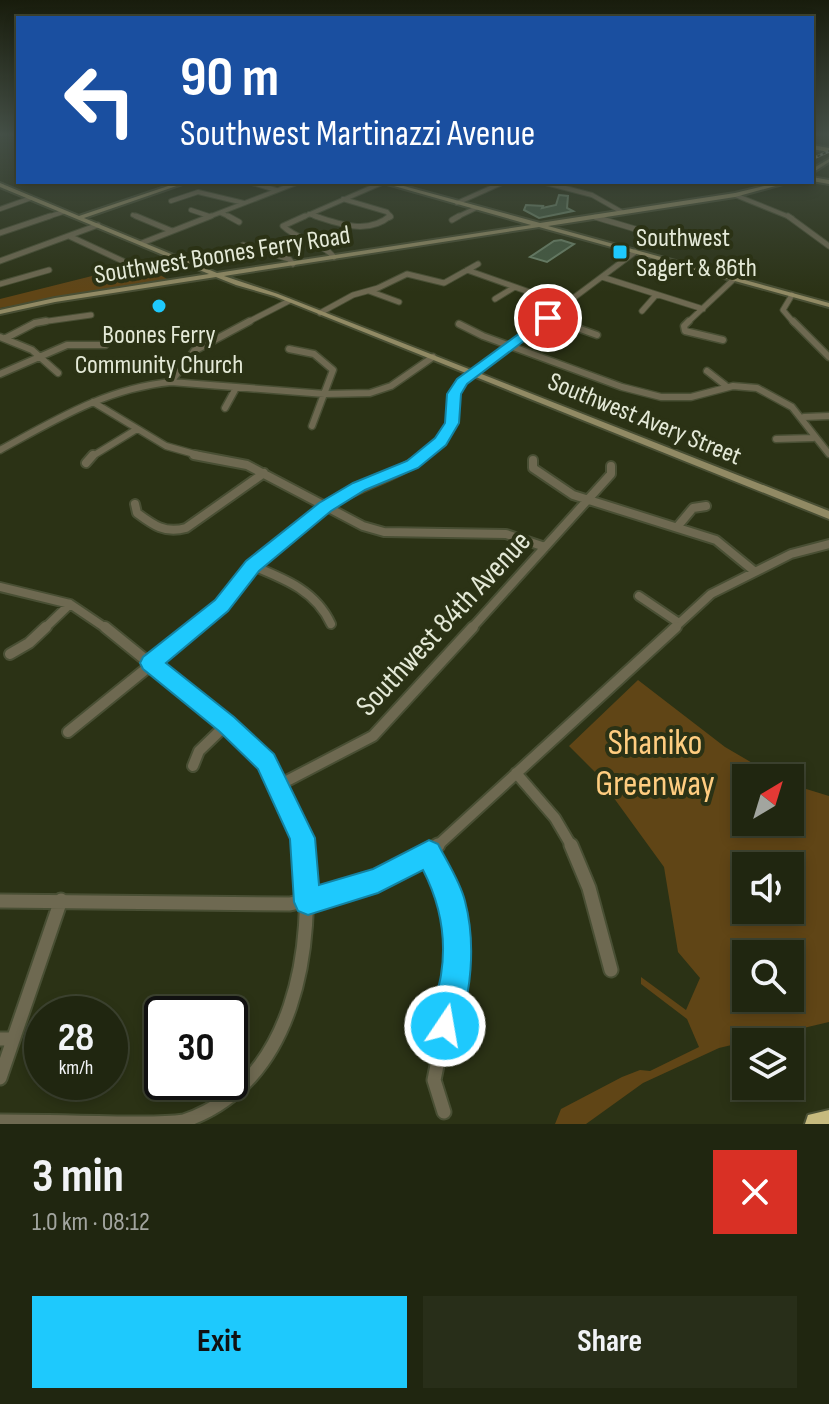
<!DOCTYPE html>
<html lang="en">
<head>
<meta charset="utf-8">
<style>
	body { margin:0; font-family:"Sofia Sans Condensed",sans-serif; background:#282e19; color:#f1f3f6; height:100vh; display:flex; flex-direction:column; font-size:30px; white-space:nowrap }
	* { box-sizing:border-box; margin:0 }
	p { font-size:26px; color:#a2a59f }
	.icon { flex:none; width:44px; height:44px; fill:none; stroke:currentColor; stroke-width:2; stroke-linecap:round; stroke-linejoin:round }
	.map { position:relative; height:1124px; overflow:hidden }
	.details { display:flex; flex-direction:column; background:#202610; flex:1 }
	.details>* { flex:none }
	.banner { position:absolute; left:16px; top:16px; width:798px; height:168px; border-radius:0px; box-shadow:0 4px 12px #0003,0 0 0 2px #3d4330; background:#1a4fa0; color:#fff; overflow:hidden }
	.needle { width:52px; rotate:38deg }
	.tools { position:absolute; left:732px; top:764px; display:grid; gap:16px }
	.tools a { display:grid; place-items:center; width:72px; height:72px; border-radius:0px; background:#202610; box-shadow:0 4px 12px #0003,0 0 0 2px #3d4330; font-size:40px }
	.speed { position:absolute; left:24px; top:996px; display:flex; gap:16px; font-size:40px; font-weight:700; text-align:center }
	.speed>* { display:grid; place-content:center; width:104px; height:104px; border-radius:50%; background:#202610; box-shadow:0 4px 12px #0003,0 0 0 2px #3d4330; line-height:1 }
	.speed small { font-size:20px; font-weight:400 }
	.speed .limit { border:4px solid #111; border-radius:12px; background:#fff; color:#111 }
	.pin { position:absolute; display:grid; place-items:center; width:68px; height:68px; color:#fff; margin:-34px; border:4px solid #fff; border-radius:50%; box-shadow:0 2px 8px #0007 }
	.me { position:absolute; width:88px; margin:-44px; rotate:12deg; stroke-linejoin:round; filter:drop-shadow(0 0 6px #0008) }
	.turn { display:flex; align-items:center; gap:28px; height:168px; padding:0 32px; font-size:36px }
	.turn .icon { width:104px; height:104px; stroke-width:2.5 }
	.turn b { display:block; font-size:56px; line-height:68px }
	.round { display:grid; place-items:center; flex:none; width:84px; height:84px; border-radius:0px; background:#282e19 }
	.head { display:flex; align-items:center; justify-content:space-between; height:136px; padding:0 32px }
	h1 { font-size:48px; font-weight:700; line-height:60px }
	.cta { display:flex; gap:16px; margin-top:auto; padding:16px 32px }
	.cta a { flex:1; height:92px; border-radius:0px; background:#1ec9fd; color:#111; font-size:32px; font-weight:700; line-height:92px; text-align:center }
	.cta a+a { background:#282e19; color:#f1f3f6 }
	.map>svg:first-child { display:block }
</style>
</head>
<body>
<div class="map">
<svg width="829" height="1124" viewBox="0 0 829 1124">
	<rect width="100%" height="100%" fill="#2b3215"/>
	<path fill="#604516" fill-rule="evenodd" d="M155,272L167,279L0,308V299L96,275L121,279Z
		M638,680L725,747L778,778H746V822H790V784L829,796V1022L719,1048L643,1083L586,1124H555L561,1109L622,1077L640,1070L650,1071L699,1047L687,1019L641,984V977L686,1010L700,978L678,952L664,867L595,772L569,746ZM790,866V910H746V866ZM790,954V998H746V954Z"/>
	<path fill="#445a41" stroke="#6c8369" stroke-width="2" d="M559,195L568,196L567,208L573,211L539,218L524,210L526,205L543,206L542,208L556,205Z
		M561,240L574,244L547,262L530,257L554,241Z"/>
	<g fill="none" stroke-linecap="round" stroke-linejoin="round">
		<g stroke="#494f34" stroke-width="6">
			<path id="street-far5" d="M249,182L276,190
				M542,182L592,195L622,212
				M735,195L792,218
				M343,199L387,212L391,217L389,218
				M171,201L198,192L244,203
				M457,203L504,182
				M0,209L31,198
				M191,210L209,216
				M221,213L232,218
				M309,214L321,218
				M133,215L141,218
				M595,217L599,218
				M44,218L63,212
				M206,218L299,182
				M301,218L384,182
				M455,218L476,208"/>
		</g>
		<g stroke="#494f34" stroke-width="7">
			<path id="street-far4" d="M136,216L172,231
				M228,216L239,222
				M305,216L283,226C298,241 320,241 334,257
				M315,216C341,225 369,234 390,216
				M788,216L829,246
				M595,217L652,234
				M452,220L459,216
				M0,233L50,216
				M69,236L127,263
				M142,243L211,216
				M243,245L289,259L293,264
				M0,261L98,225
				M467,270L566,305
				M602,277L703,309
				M0,284L49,270
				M369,291L399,302
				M792,295L783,310L794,323
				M495,299L513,288
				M642,311L656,295
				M320,313L353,295L378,288L407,274L444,283L478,264
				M548,318L564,323
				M34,323L91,315
				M246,323L289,301
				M540,323L635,252
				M687,323L734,279"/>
		</g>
		<g stroke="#494f34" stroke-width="9">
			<path id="street-far3" d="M558,321L597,335
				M689,321L684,326L685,331L723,340
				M793,321L829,357
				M459,324L483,336L622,387L661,397H691L733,386L757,388L792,407L829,454
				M0,337L32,350L58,373
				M6,338L35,323L46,321
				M289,349L314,354L333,370L312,426
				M707,371L725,385
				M0,374L67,345H105
				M171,382L325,394L370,393L391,386L433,357
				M93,402L166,446L205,457
				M225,408L236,388
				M804,417L829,416
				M776,439L813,438
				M0,450C55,420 107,388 171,382L194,351L250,321
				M91,457L137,429
				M421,457C433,448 445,439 451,424C457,409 452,397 462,382L543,321"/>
		</g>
		<g stroke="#494f34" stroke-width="12">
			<path id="street-far2" d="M194,455L247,465L363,526L384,532L506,534L545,547
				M533,460V468L573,495L716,540L754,571
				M86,463L93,455
				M135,504L137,513C153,525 165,534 186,528L264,473
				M678,526L693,508L706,506
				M253,566C285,579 316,591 331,624
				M0,587L70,604L107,629
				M639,596L679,623
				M44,629L70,604
				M196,629C218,610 233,585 254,565C276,545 301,524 326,507C356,485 396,478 424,455
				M471,629L611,474V466
				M673,629L711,594L791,554L829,544"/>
		</g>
		<g stroke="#494f34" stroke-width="14">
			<path id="street-far1" d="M105,627L252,746L281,788L303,847
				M10,654L29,643L46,627
				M68,732L198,627
				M193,766L199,751L227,724
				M516,773L555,818L572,847
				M279,785L373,736L473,627
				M436,847L676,627"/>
		</g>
		<g stroke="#494f34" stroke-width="17">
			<path id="street" d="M571,845L589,888L611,970
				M429,853L451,899L457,936L456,973L434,1080L444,1112
				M0,901L290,904L352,890L400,869L438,845
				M0,1039H13
				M0,1078L61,900
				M0,1121C39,1121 78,1122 117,1123C137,1123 164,1124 184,1121C295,1083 316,946 303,845"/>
		</g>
		<g stroke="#494f34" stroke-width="4">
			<path id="secondary" d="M829,159V162L812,173V169Z
				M812,177L829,180V184L812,181Z
				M180,182H188L84,218L217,273L531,225L380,182H389L540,223L735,193L781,182H790L735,197L548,226L829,303V307L539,227L224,276L278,294L829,511V519L274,296L236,285L216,277L55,302L0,314V310L55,298L209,274L0,187V183L79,216Z"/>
		</g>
		<g stroke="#494f34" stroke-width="4">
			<path id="highway" d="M812,145L829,148V152L812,149Z
				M829,1110V1124H805L808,1115Z"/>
		</g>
		<use href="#street-far5" stroke="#6e6951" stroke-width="4"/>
		<use href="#street-far4" stroke="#6e6951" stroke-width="5"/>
		<use href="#street-far3" stroke="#6e6951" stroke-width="6"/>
		<use href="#street-far2" stroke="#6e6951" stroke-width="8"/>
		<use href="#street-far1" stroke="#6e6951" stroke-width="10"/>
		<use href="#street" stroke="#6e6951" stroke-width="13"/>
		<use href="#secondary" fill="#918a64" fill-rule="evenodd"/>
		<use href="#highway" fill="#c6ba7e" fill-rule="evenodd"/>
		<g stroke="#bec3af" stroke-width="3">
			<path id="rail" d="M812,159L829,151"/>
		</g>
		<use href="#rail" stroke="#2b3215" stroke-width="2" stroke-dasharray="3" stroke-linecap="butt"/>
	</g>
	<linearGradient id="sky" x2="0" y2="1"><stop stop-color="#181c0c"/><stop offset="0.46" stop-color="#444f46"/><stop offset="1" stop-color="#444f46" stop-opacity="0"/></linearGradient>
	<rect width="829" height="292" fill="url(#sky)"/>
	<path fill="#1ec9fd" stroke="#1483a4" stroke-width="2" d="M543,316L554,318L467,384L461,394L459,423L446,445L418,468L365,490L331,511L259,571L228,611L166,663L234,717L274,754L315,838L319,885L373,869L429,840L438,844C447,862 460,881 465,901C476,943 472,996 455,1037L445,1041L434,1037C426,1018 438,995 441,975C447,937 440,903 423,870L378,893L308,915L298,911L294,902L290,839L258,769L219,731L143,669L140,663L143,657L215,600L246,561L319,503L353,483L407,461L435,438L445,423L447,394L457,379Z"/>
	<g fill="#1ec9fd" stroke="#2b3215" stroke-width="3">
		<rect x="612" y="244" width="16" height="16" rx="4"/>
		<circle cx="159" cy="306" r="8"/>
	</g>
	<g text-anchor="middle" stroke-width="8" stroke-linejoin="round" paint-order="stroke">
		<g font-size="26" fill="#e4e9d7" stroke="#2b3215" text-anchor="start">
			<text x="636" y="246">Southwest<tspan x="636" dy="30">Sagert &amp; 86th</tspan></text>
			<text x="159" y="343" text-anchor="middle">Boones Ferry<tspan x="159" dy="30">Community Church</tspan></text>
		</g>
		<g font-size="26" fill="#e4e9d7" stroke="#2b3215">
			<text transform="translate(222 254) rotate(-9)" y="9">Southwest Boones Ferry Road</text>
			<text transform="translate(645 418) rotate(22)" y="9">Southwest Avery Street</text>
		</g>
		<g font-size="30" fill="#e4e9d7" stroke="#2b3215">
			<text transform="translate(443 623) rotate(-47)" y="10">Southwest 84th Avenue</text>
		</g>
		<g font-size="36" fill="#ffcd80" stroke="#2b3215">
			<text x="655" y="754">Shaniko<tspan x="655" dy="41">Greenway</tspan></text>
		</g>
	</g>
</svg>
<div class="tools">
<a><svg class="needle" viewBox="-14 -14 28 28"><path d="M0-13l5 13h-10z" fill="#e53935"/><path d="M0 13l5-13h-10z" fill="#a2a59f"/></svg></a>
<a><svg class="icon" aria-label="sound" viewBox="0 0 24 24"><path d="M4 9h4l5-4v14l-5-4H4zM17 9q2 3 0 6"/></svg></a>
<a><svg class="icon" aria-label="search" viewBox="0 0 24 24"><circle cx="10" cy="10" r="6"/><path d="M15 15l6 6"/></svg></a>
<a><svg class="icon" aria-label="layers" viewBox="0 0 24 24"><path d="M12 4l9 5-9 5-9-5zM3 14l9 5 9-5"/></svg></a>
</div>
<div class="speed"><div>28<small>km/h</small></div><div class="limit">30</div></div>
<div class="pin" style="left:548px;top:318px;background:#d93025"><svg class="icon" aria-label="arrive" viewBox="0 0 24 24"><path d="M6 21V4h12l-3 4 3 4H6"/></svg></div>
<svg class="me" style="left:445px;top:1026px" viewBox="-20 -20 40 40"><circle r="17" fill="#1ec9fd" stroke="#fff" stroke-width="3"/><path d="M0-11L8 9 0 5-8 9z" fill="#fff"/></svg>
<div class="banner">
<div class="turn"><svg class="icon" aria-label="left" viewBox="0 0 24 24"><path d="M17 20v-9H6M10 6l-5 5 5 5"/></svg><div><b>90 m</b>Southwest Martinazzi Avenue</div></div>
</div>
</div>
<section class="details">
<div class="head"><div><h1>3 min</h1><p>1.0 km · 08:12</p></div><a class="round" style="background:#d93025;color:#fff"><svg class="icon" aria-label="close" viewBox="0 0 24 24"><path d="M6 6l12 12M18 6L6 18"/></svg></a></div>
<div class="cta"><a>Exit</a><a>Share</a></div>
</section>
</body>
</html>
